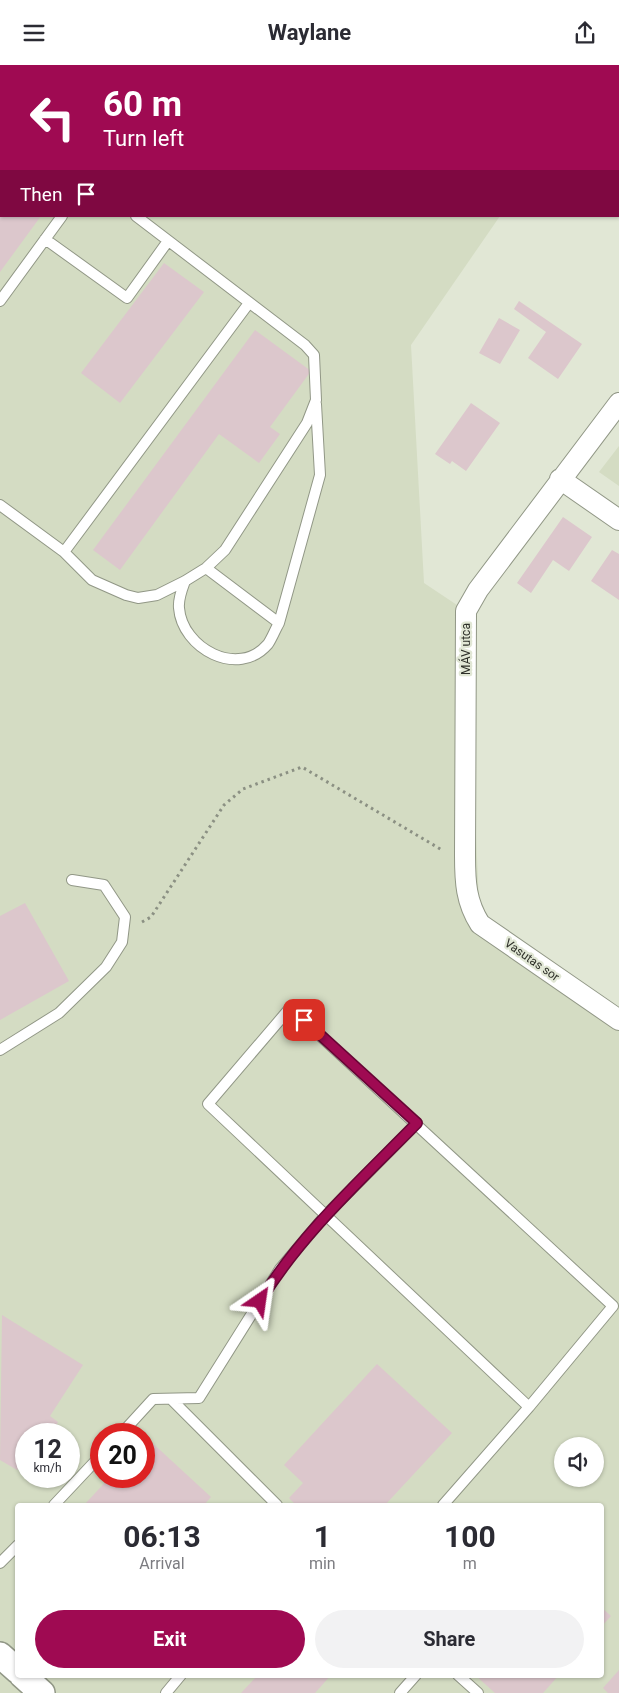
<!DOCTYPE html>
<html lang="en">
<head>
<meta charset="utf-8">
<style>
	body { margin:0; font-family:Roboto,sans-serif; background:#f2f2f3; color:#2b2b33; height:100vh; display:flex; flex-direction:column; font-size:19px; white-space:nowrap }
	* { box-sizing:border-box; margin:0 }
	p { font-size:16px; color:#7c7c81 }
	.icon { flex:none; width:28px; height:28px; fill:none; stroke:currentColor; stroke-width:2; stroke-linecap:round; stroke-linejoin:round }
	.map { position:relative; flex:1; overflow:hidden }
	.details { position:absolute; left:15px; top:1438px; width:589px; height:175px; display:flex; flex-direction:column; background:#fff; border-radius:5px; box-shadow:0 1px 4px #0004 }
	.details>* { flex:none }
	.hud { position:absolute; left:0px; top:0px; width:620px; height:152px; box-shadow:0 1px 4px #0004; background:#9f0a52; color:#fff; overflow:hidden }
	.tools { position:absolute; left:554px; top:1372px; display:grid; gap:10px }
	.tools a { display:grid; place-items:center; width:50px; height:50px; border-radius:50%; background:#fff; box-shadow:0 1px 4px #0004; font-size:25px }
	.speed { position:absolute; left:15px; top:1358px; display:flex; gap:10px; font-size:25px; font-weight:700; text-align:center }
	.speed>* { display:grid; place-content:center; width:65px; height:65px; border-radius:50%; background:#fff; box-shadow:0 1px 4px #0004; line-height:1 }
	.speed small { font-size:12px; font-weight:400 }
	.speed .limit { border:8px solid #d22; background:#fff; color:#111 }
	.pin { position:absolute; display:grid; place-items:center; width:42px; height:42px; color:#fff; margin:-21px; border-radius:10px; box-shadow:0 2px 8px #0006 }
	.me { position:absolute; width:55px; margin:-28px; rotate:32deg; stroke-linejoin:round; filter:drop-shadow(0 0 4px #0008) }
	.turn { display:flex; align-items:center; gap:18px; height:105px; padding:0 20px; font-size:22px }
	.turn .icon { width:65px; height:65px; stroke-width:2.5 }
	.turn b { display:block; font-size:35px; line-height:42px }
	.then { display:flex; align-items:center; height:48px; padding:0 20px; background:#0003; gap:10px; font-size:19px }
	.eta { display:flex; justify-content:space-evenly; align-items:center; height:85px; text-align:center }
	.eta b { font-size:30px; font-weight:700; line-height:35px }
	.primary-button { display:flex; gap:10px; margin-top:auto; padding:10px 20px }
	.primary-button a { flex:1; height:58px; border-radius:30px; background:#9f0a52; color:#fff; font-size:20px; font-weight:700; line-height:58px; text-align:center }
	.primary-button a+a { background:#f2f2f3; color:#2b2b33 }
	header { display:flex; justify-content:space-between; align-items:center; height:65px; padding:0 20px; background:#fff; font-size:22px; font-weight:700 }
	.map>svg:first-child { display:block }
</style>
</head>
<body>
<header><svg class="icon" aria-label="menu" viewBox="0 0 24 24"><path d="M4 6h16M4 12h16M4 18h16"/></svg>Waylane<svg class="icon" aria-label="share" viewBox="0 0 24 24"><path d="M12 15V3M7 8l5-5 5 5M5 13v7h14v-7"/></svg></header>
<div class="map">
<svg width="619" height="1628" viewBox="0 0 619 1628">
	<rect width="100%" height="100%" fill="#e1e7d5"/>
	<path fill="#d4dcc3" fill-rule="evenodd" d="M0,0H604L1,1V151H500L411,280L424,518L466,546L480,859L619,954V1628H0ZM26,1369H69V1411H26ZM101,1369H144V1411H101ZM562,1381H595V1414H562ZM18,1440H601V1610H18Z
		M619,381V421L599,407Z"/>
	<path fill="#dcc7cc" d="M0,151H41L0,207Z
		M164,198L204,227L120,338L81,308Z
		M519,236L582,279L558,314L528,293L546,267L514,244Z
		M499,253L520,265L500,299L479,288Z
		M255,265L311,306L270,362L280,369L259,398L219,369L120,505L93,485Z
		M471,338L500,358L466,406L452,396L450,399L435,389Z
		M563,452L592,472L569,506L553,495L531,528L517,518Z
		M612,485L619,489V535L591,516Z
		M25,838L69,916L0,955V851Z
		M2,1250L83,1300L50,1351L58,1357L51,1369H26V1390L17,1405L0,1395Z
		M377,1299L452,1368L385,1440H296L289,1433L303,1418L284,1400Z
		M147,1373L211,1432L204,1440H84L111,1411H144V1376Z
		M601,1542L611,1551L601,1562Z
		M619,1605V1628H608L603,1623Z
		M258,1610H331L315,1628H241Z
		M475,1610H559L543,1628H495Z"/>
	<g fill="none" stroke-linecap="round" stroke-linejoin="round">
		<g stroke="#919786" stroke-width="12">
			<path id="service" d="M140,1L141,0
				M264,1V0
				M619,142V143
				M136,151L305,280L314,290L316,335L307,358L225,485L206,503L185,516L157,530L138,533L126,530L92,515L64,487L249,238
				M45,174L127,233L168,176
				M0,236L62,151
				M0,440L64,487
				M206,503L279,558
				M185,516C182,524 178,534 179,543C182,583 238,614 268,579C272,573 275,565 279,558L320,410L316,339
				M290,943L613,1241L529,1342L208,1039Z
				M0,985L59,948L106,902L122,877L125,852L104,820L72,815
				M171,1334L277,1440
				M121,1369L153,1334L199,1333L280,1204L325,1151L417,1058
				M54,1440L101,1390
				M443,1440L529,1342
				M0,1498L18,1480
				M458,1610L478,1628
				M166,1628L181,1610
				M400,1628L416,1610"/>
		</g>
		<g stroke="#919786" stroke-width="22">
			<path id="minor" d="M619,338L478,525L466,546L465,791C465,817 466,837 480,859L619,955
				M560,414L619,455"/>
		</g>
		<g stroke="#919786" stroke-width="28">
			<path id="tertiary" d="M0,1590L18,1606
				M22,1610L42,1628"/>
		</g>
		<path stroke="#8b9083" stroke-width="3" stroke-dasharray="2.5 4" stroke-linecap="butt" d="M142,857L151,852L224,740L243,724L302,702L442,785"/>
		<use href="#service" stroke="#fff" stroke-width="10"/>
		<use href="#minor" stroke="#fff" stroke-width="20"/>
		<use href="#tertiary" stroke="#fff" stroke-width="25"/>
	</g>
	<g fill="none" stroke-linecap="round" stroke-linejoin="round">
		<g stroke="#670635" stroke-width="12">
			<path id="route" d="M260,1236C302,1168 361,1115 417,1058L304,955"/>
		</g>
		<use href="#route" stroke="#9f0a52" stroke-width="9"/>
	</g>
	<g text-anchor="middle" stroke-width="4.5" stroke-linejoin="round" paint-order="stroke">
		<g font-size="12" fill="#2e3029" stroke="#e1e7d5">
			<text transform="translate(466 584) rotate(-90)" y="4">MÁV utca</text>
			<text transform="translate(532 895) rotate(35)" y="4">Vasutas sor</text>
		</g>
	</g>
</svg>
<div class="tools">
<a><svg class="icon" aria-label="sound" viewBox="0 0 24 24"><path d="M4 9h4l5-4v14l-5-4H4zM17 9q2 3 0 6"/></svg></a>
</div>
<div class="speed"><div>12<small>km/h</small></div><div class="limit">20</div></div>
<div class="pin" style="left:304px;top:955px;background:#d93025"><svg class="icon" aria-label="arrive" viewBox="0 0 24 24"><path d="M6 21V4h12l-3 4 3 4H6"/></svg></div>
<svg class="me" style="left:260px;top:1236px" viewBox="-20 -20 40 40"><path d="M0-17L14 15 0 8-14 15z" fill="#9f0a52" stroke="#fff" stroke-width="4"/></svg>
<div class="hud">
<div class="turn"><svg class="icon" aria-label="left" viewBox="0 0 24 24"><path d="M17 20v-9H6M10 6l-5 5 5 5"/></svg><div><b>60 m</b>Turn left</div></div>
<div class="then">Then<svg class="icon" aria-label="arrive" viewBox="0 0 24 24"><path d="M6 21V4h12l-3 4 3 4H6"/></svg></div>
</div>
<section class="details">
<div class="eta">
<div><b>06:13</b><p>Arrival</p></div>
<div><b>1</b><p>min</p></div>
<div><b>100</b><p>m</p></div>
</div>
<div class="primary-button"><a>Exit</a><a>Share</a></div>
</section>
</div>
</body>
</html>
